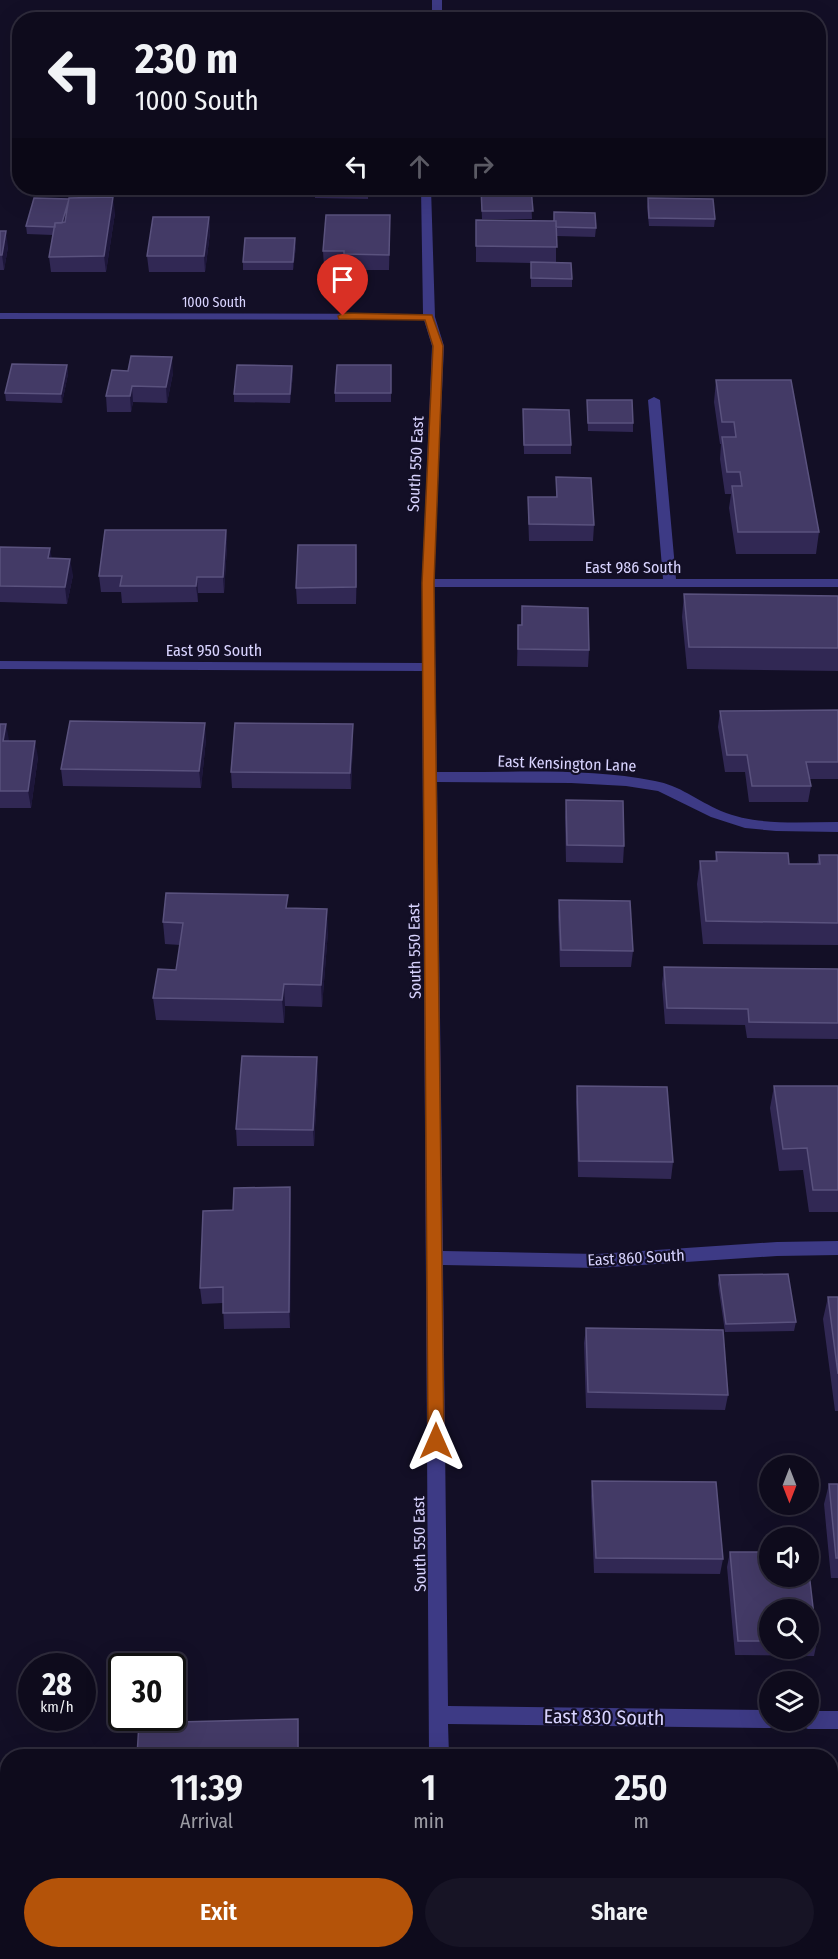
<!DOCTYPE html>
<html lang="en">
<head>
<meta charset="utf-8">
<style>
	body { margin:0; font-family:"Fira Sans Condensed",sans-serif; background:#171425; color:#f1f3f6; height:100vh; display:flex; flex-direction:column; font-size:22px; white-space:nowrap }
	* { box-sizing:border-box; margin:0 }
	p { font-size:20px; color:#9b9ba3 }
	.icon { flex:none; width:33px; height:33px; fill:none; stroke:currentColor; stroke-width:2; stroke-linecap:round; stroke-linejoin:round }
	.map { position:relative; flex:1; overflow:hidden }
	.drawer { position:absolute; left:0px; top:1749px; width:838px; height:210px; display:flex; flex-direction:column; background:#0e0b1c; border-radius:24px 24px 0 0; box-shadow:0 6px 24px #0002,0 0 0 2px #2e2b3b }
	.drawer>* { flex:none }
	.hud { position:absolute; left:12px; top:12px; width:814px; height:183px; border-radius:24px; box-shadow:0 6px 24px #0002,0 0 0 2px #2e2b3b; background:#0e0b1c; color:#f1f3f6; overflow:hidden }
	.needle { width:39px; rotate:180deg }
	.tools { position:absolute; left:759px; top:1455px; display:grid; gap:12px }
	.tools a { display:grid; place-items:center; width:60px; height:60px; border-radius:50%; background:#0e0b1c; box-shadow:0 6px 24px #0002,0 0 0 2px #2e2b3b; font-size:30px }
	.speed { position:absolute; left:18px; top:1653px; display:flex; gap:12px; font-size:30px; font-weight:700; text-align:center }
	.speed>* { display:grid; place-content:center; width:78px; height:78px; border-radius:50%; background:#0e0b1c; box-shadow:0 6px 24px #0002,0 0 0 2px #2e2b3b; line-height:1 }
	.speed small { font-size:15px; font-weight:400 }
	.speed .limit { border:3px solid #111; border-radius:9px; background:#fff; color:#111 }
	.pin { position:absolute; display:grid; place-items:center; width:51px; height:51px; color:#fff; margin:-62px -26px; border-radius:50% 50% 50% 0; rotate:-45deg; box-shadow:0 0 6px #0007 }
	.pin .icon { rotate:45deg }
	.me { position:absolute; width:66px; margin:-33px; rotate:0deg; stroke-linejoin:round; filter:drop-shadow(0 0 4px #0008) }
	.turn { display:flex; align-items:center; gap:21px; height:126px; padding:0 24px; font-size:27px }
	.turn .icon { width:78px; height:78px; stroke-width:2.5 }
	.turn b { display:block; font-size:42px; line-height:51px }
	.lanes { display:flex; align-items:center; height:57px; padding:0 24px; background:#0003; justify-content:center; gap:30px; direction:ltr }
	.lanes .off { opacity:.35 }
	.eta { display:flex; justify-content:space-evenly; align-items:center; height:102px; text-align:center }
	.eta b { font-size:36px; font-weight:600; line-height:42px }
	.primary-button { display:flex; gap:12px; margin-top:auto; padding:12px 24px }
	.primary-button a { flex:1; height:69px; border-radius:36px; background:#b45309; color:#fff; font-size:24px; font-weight:600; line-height:69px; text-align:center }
	.primary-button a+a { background:#171425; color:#f1f3f6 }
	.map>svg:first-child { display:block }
</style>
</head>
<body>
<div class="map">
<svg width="838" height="1959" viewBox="0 0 838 1959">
	<rect width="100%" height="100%" fill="#130f26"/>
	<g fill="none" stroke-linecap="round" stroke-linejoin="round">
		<path fill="#3d3a85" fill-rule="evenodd" d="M432,0H442V15L439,20H430L432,15Z
			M8,1927V1947L0,1948V1928Z"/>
		<path fill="#3d3a85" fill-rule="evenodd" d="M421,188H431L435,317L444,346L434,579H663L648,400L654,397L660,400L676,579H838V587H434L437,772C508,773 584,767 655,781C679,785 698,801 721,811C757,826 799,822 838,822V832L776,831L745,828L711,817L658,791L626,786L571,783L437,782L443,1251L597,1254L777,1242L838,1241V1255L777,1256L597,1268L443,1265L448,1706L770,1710V1720H779L777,1725L770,1728L448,1724L449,1756H429L422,671L0,669V661L422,663V583L432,346L424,320L0,319V313L423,314Z
			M808,1711H838V1729H808L801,1726L799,1720H808Z
			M431,1952H451V1959H431Z"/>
	</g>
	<path fill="#312854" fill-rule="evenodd" d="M315,188H368V199L315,198Z
		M479,188H533V194H531L532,219H482L481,193H479Z
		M556,188H598V195L556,194Z
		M648,198L715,219L714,227L649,226L647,207Z
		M69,199L115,213L106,272H51L49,257L53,235L27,234L26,226Z
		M209,217L210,233L205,272H149L147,256Z
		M476,220L596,228L595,237L556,236V263L572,279V287H531V263L476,262Z
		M0,231L8,247L4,270H0Z
		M390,231L389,270H344V267H324L323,251Z
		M296,246L293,270H243V262Z
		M67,365L68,374L62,403L6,401L5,393Z
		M391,365V402H335V393Z
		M292,366L293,374L290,403L234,402V394Z
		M128,371L173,373L167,403L133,402L131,412H107L106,396Z
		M716,380L819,532L816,554H736L729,508L731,494H725L720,459L721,444H720L714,402Z
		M587,400L633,423V432L588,431Z
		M523,409L571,445V454H524Z
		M556,477L594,525L593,541H529L528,513V497H556Z
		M226,530L227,546L224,593H198V602L122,603L121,592H101L99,576Z
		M0,547L52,558L73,575L67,604L0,602Z
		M357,562L356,604H297L296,588Z
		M684,594L838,596V671L687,669L682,617Z
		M522,606L589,650L588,667L517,666L518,625H521Z
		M838,710V780V779H809L811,786L808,802H749L745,772H725L718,727L720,711Z
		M0,724L9,741L38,757L31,808H0Z
		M206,739L201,788L63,786L61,769Z
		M353,741L351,789L232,788L231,772Z
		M566,800L624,846L623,863L566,862L565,817Z
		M716,852L789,864H817L819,855H838V945L703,944L697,884L700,861H715Z
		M559,900L633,951L631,967H560L558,917Z
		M289,908L328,931L322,1007L285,1006L284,1023L156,1020L153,998L176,970L180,945L165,944L163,922Z
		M664,967L838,969V1039L747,1038L745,1025L665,1024L662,984Z
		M318,1074L314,1146H237L236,1129Z
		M577,1086L673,1162L671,1179L578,1177L576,1102Z
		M774,1086H838V1212H809L803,1170L779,1171L770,1108Z
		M290,1187L291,1203L290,1328L224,1329L223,1303L202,1304L200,1288L233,1210Z
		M719,1275L796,1322L794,1331L725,1332L718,1284Z
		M828,1297H838V1411H835L823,1319Z
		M586,1328L728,1395L725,1410L586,1408L584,1343Z
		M592,1481L723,1559L720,1574L594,1573L591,1496Z
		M829,1484H838V1578H831L824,1504Z
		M730,1552H770V1576H808V1564L817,1642L814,1656L735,1655L727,1567ZM770,1610H808V1648H770Z"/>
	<path fill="#1d163a" d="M113,197L115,213L106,272L104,256Z
		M69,199L70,207L61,235L60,227Z
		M390,215V231L389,270V255Z
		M209,217L210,233L205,272L204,256Z
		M6,231L8,247L4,270L2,255Z
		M295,238L296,246L293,270V262Z
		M172,357L173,373L167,403L166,387Z
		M67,365L68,374L62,403L61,394Z
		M292,366L293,374L290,403V394Z
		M132,386L133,402L131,412L130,396Z
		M226,530L227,546L224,593L223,577Z
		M356,545L357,562L356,604Z
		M50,548L53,564L48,558Z
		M70,559L73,575L67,604L65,587Z
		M197,577L198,593V602L196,586Z
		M205,723L206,739L201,788L199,771Z
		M6,724L9,740L6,758L3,741Z
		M353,724V741L351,789L350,773Z
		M35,741L38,757L31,808L28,791Z
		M327,909L328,931L322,1007L321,985Z
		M284,984L285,1006L284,1023L282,1000Z
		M317,1057L318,1074L314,1146L313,1130Z
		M290,1187L291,1203L290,1328L289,1312Z
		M298,1719L299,1733V1756H298Z"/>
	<path fill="#433a66" stroke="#5a527e" stroke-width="1.5" d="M315,188H368V190H315Z
		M481,188H531L533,211H482Z
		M113,197L104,256L49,257L55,223L65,222L69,198Z
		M34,198L69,199L62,223H55V227L26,226Z
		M648,198L713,199L715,219L649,218Z
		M554,212L595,213L596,228L556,227V221H554Z
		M326,215H390L389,255L344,254V251H323Z
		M153,217H209L204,256H147Z
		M476,220L556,221L557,247L476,246Z
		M0,231H6L2,255H0Z
		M245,238H295L293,262H243Z
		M531,262L571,263L572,279L531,278Z
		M131,356L172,357L166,387L132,386L130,396H106L112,370L128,371Z
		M12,364L67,365L61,394L5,393Z
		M237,365L292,366L290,394H234Z
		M337,365H391V393H335Z
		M716,380H791L819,532H738L732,486H742L740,472H727L722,437H736L734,422H722Z
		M587,400H632L633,423H588Z
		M523,409L569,410L571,445H524Z
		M556,477L591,478L594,525L529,524L528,497H557Z
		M105,530H226L223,577H197L196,586H120L122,576H99Z
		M298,545H356V587L296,588Z
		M0,547L50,548L48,558L70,559L65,587L0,586Z
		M684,594L838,596V648L689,647Z
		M522,606L588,608L589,650L518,649V625H522Z
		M838,710V762H806L811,786H752L747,755H727L720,711Z
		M70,721L205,723L199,771L61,769Z
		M235,723L353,724L350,773L231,772Z
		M0,724H6L3,741H35L28,791H0Z
		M566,800L623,801L624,846L567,845Z
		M716,852L788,853L789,864H820L819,855H838V923L706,921L700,861H717Z
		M166,893L288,895L286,908L327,909L321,985L284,984L282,1000L153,998L158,969L176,970L183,923L163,922Z
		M559,900L630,901L633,951L561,950Z
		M664,967L838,969V1023L749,1022L748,1009L667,1008Z
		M242,1056L317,1057L313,1130L236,1129Z
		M577,1086L667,1087L673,1162L579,1161Z
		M774,1086H838V1190H813L807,1148L783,1149Z
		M290,1187L289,1312L223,1313V1287L200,1288L203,1211L233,1210L234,1188Z
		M788,1274L796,1322L726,1324L719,1275Z
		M828,1297H838V1374Z
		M586,1328L723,1330L728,1395L588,1392Z
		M592,1481L716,1482L723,1559L596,1558Z
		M829,1484H838V1558H836Z
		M730,1552H770V1576H808V1564L817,1642L808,1641V1610H770V1641H738Z
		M298,1719V1756H137L139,1723Z"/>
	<path fill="#b45309" stroke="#753606" stroke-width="1.5" d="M343,313L432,315L443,346L434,583L444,1441L442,1446L436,1448L430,1446L428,1441L422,583L433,346L425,320L339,319L338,316Z"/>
	<g text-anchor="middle" stroke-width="4.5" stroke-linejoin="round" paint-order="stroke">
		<g font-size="14" fill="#d9d4ff" stroke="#130f26">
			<text x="214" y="307">1000 South</text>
		</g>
		<g font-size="16" fill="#d9d4ff" stroke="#130f26">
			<text transform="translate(415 464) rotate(-87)" y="6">South 550 East</text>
			<text x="633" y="573">East 986 South</text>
			<text x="214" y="656">East 950 South</text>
			<text transform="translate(567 763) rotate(2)" y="6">East Kensington Lane</text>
			<text transform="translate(414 951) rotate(-91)" y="6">South 550 East</text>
			<text transform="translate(636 1257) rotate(-3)" y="6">East 860 South</text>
			<text transform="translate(419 1544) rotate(-91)" y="6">South 550 East</text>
		</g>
		<g font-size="20" fill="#d9d4ff" stroke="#130f26">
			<text transform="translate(604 1717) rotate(1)" y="7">East 830 South</text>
		</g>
	</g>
</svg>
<div class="tools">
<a><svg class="needle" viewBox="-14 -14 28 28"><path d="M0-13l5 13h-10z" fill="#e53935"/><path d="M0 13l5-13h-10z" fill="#9b9ba3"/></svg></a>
<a><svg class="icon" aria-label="sound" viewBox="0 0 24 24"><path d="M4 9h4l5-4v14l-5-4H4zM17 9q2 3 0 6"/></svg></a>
<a><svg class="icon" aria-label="search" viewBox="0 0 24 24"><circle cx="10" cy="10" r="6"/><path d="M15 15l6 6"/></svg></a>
<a><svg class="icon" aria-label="layers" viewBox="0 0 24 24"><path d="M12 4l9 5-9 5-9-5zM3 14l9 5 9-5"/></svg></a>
</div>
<div class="speed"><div>28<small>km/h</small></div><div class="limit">30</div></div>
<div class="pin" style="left:343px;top:316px;background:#d93025"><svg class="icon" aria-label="arrive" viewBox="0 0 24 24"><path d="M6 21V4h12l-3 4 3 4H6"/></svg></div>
<svg class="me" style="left:436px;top:1441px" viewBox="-20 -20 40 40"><path d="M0-17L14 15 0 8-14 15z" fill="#b45309" stroke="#fff" stroke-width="4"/></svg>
<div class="hud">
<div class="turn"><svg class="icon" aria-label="left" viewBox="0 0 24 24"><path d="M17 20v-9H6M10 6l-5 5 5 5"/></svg><div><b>230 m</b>1000 South</div></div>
<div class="lanes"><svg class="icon" aria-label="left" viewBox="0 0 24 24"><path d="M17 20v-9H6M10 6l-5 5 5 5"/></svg><svg class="icon off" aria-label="ahead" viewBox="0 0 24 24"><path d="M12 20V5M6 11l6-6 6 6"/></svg><svg class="icon off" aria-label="right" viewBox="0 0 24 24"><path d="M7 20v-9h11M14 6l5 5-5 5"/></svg></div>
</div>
<section class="drawer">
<div class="eta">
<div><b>11:39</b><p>Arrival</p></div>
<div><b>1</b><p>min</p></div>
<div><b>250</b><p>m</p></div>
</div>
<div class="primary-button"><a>Exit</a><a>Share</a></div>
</section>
</div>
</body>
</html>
